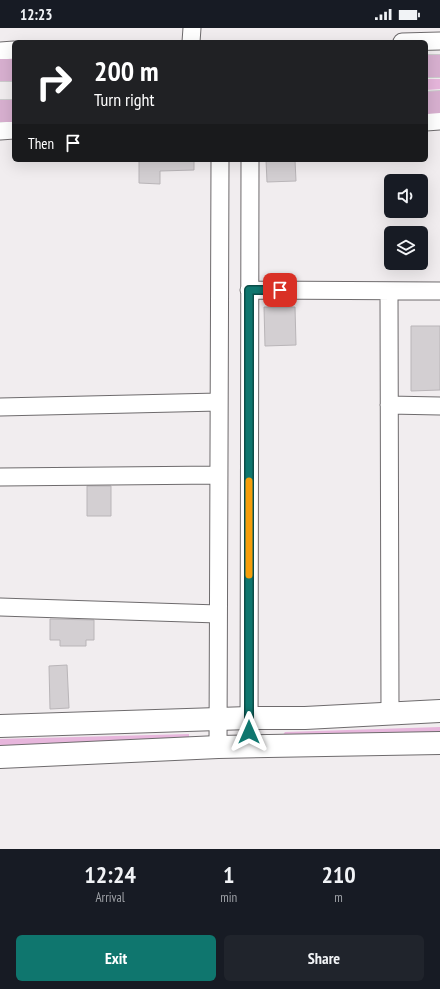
<!DOCTYPE html>
<html lang="en">
<head>
<meta charset="utf-8">
<style>
	body { margin:0; font-family:"PT Sans Narrow",sans-serif; background:#20242c; color:#f1f3f6; height:100vh; display:flex; flex-direction:column; font-size:15px; white-space:nowrap }
	* { box-sizing:border-box; margin:0 }
	p { font-size:13px; color:#9ea1a6 }
	.icon { flex:none; width:22px; height:22px; fill:none; stroke:currentColor; stroke-width:2; stroke-linecap:round; stroke-linejoin:round }
	.map { position:relative; height:821px; overflow:hidden }
	.side { display:flex; flex-direction:column; background:#171b24; flex:1 }
	.side>* { flex:none }
	.banner { position:absolute; left:12px; top:12px; width:416px; height:122px; border-radius:6px; box-shadow:0 4px 16px #0002; background:#202124; color:#fff; overflow:hidden }
	.tools { position:absolute; left:384px; top:146px; display:grid; gap:8px }
	.tools a { display:grid; place-items:center; width:44px; height:44px; border-radius:6px; background:#171b24; box-shadow:0 4px 16px #0002; font-size:20px }
	.pin { position:absolute; display:grid; place-items:center; width:34px; height:34px; color:#fff; margin:-17px; border-radius:8px; box-shadow:0 2px 6px #0006 }
	.me { position:absolute; width:44px; margin:-22px; rotate:0deg; stroke-linejoin:round; filter:drop-shadow(0 0 3px #0008) }
	.turn { display:flex; align-items:center; gap:14px; height:84px; padding:0 16px; font-size:18px }
	.turn .icon { width:52px; height:52px; stroke-width:2.5 }
	.turn b { display:block; font-size:28px; line-height:34px }
	.then { display:flex; align-items:center; height:38px; padding:0 16px; background:#0003; gap:8px; font-size:15px }
	.eta { display:flex; justify-content:space-evenly; align-items:center; height:68px; text-align:center }
	.eta b { font-size:24px; font-weight:700; line-height:28px }
	.action { display:flex; gap:8px; margin-top:auto; padding:8px 16px }
	.action a { flex:1; height:46px; border-radius:6px; background:#0f766e; color:#fff; font-size:16px; font-weight:700; line-height:46px; text-align:center }
	.action a+a { background:#20242c; color:#f1f3f6 }
	.status { display:flex; justify-content:space-between; align-items:center; height:28px; padding:0 20px; background:#171b24; direction:ltr }
	.status svg { height:11px; fill:currentColor }
	.map>svg:first-child { display:block }
</style>
</head>
<body>
<div class="status"><b>12:23</b><svg viewBox="0 0 49 12"><path d="M0 12V9h3v3zM5 12V6h3v6zM10 12V3h3v9zM15 12V0h3v12zM26 1h20v11H26zM47 4h2v5h-2z"/></svg></div>
<div class="map">
<svg width="440" height="821" viewBox="0 0 440 821">
	<rect width="100%" height="100%" fill="#f1edef"/>
	<path fill="#e7b6dc" d="M426,51H440V61L426,62Z
		M440,699V707L282,708L285,704Z
		M189,706V714L0,720V711Z"/>
	<path fill="#d3cfd2" stroke="#b9b5b8" d="M139,132H194V142L160,143V156L139,155Z
		M266,132H295L296,153L267,154Z
		M264,279H295L296,317L265,318Z
		M411,298H440V362L411,363Z
		M87,458H111V488H87Z
		M50,591L94,592V612H86V618H60V612H50Z
		M67,637L69,680L50,681L49,638Z"/>
	<g fill="none" stroke-linecap="round" stroke-linejoin="round">
		<g stroke="#6e6b6d" stroke-width="19">
			<path id="street" d="M191,14L192,0
				M402,14L440,13
				M0,23L14,22
				M426,94L440,93
				M0,103L14,102
				M249,262L440,263
				M389,263L390,685
				M389,377L440,378
				M0,379L219,374
				M0,449L219,447
				M0,579L218,586
				M218,719L220,132
				M249,719L250,132"/>
		</g>
		<g stroke="#6e6b6d" stroke-width="24">
			<path id="secondary" d="M0,698L249,690H305L440,683
				M0,729L218,719L440,715"/>
		</g>
		<g stroke="#cccbcc" stroke-width="24">
			<path id="primary" d="M426,38H440
				M0,42H14
				M426,75L440,74
				M0,83H14"/>
		</g>
		<use href="#street" stroke="#fff" stroke-width="17"/>
		<use href="#secondary" stroke="#fff" stroke-width="22"/>
		<use href="#primary" stroke="#d8b0d0" stroke-width="22"/>
	</g>
	<g fill="none" stroke-linecap="round" stroke-linejoin="round">
		<g stroke="#0a4d48" stroke-width="10">
			<path id="route" d="M249,704V262H280"/>
		</g>
		<use href="#route" stroke="#0f766e" stroke-width="7"/>
		<path stroke="#f59e0b" stroke-width="7" d="M249,453V547"/>
	</g>
</svg>
<div class="tools">
<a><svg class="icon" aria-label="sound" viewBox="0 0 24 24"><path d="M4 9h4l5-4v14l-5-4H4zM17 9q2 3 0 6"/></svg></a>
<a><svg class="icon" aria-label="layers" viewBox="0 0 24 24"><path d="M12 4l9 5-9 5-9-5zM3 14l9 5 9-5"/></svg></a>
</div>
<div class="pin" style="left:280px;top:262px;background:#d93025"><svg class="icon" aria-label="arrive" viewBox="0 0 24 24"><path d="M6 21V4h12l-3 4 3 4H6"/></svg></div>
<svg class="me" style="left:249px;top:704px" viewBox="-20 -20 40 40"><path d="M0-17L14 15 0 8-14 15z" fill="#0f766e" stroke="#fff" stroke-width="4"/></svg>
<div class="banner">
<div class="turn"><svg class="icon" aria-label="right" viewBox="0 0 24 24"><path d="M7 20v-9h11M14 6l5 5-5 5"/></svg><div><b>200 m</b>Turn right</div></div>
<div class="then">Then<svg class="icon" aria-label="arrive" viewBox="0 0 24 24"><path d="M6 21V4h12l-3 4 3 4H6"/></svg></div>
</div>
</div>
<section class="side">
<div class="eta">
<div><b>12:24</b><p>Arrival</p></div>
<div><b>1</b><p>min</p></div>
<div><b>210</b><p>m</p></div>
</div>
<div class="action"><a>Exit</a><a>Share</a></div>
</section>
</body>
</html>
